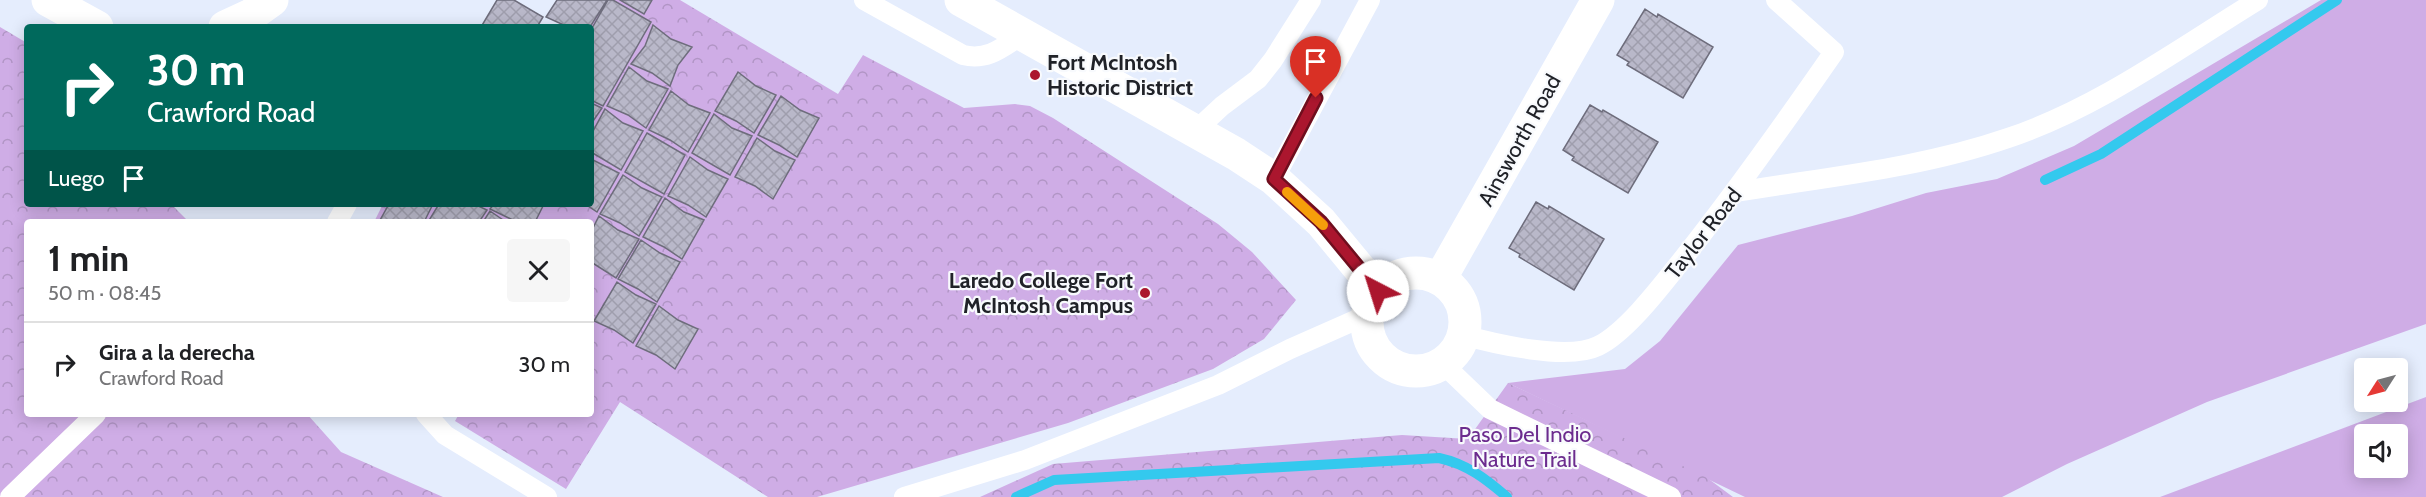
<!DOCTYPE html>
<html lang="es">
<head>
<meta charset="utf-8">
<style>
	body { margin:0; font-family:Cabin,sans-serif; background:#f6f6f6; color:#202124; height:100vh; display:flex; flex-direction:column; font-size:22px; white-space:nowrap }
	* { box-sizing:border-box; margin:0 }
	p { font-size:20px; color:#757577 }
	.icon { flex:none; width:33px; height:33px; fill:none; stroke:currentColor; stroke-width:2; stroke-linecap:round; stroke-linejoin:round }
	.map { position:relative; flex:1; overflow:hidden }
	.panel { position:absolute; left:24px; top:219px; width:570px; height:198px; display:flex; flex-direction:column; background:#fff; border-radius:6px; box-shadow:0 3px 15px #0003 }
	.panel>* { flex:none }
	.top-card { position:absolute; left:24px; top:24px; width:570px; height:183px; border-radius:6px; box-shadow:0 3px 15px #0003; background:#00695c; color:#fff; overflow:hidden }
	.needle { width:39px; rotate:234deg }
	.tools { position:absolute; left:2354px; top:358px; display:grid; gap:12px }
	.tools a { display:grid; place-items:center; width:54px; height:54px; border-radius:6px; background:#fff; box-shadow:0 3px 15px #0003; font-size:30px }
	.pin { position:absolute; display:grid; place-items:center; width:51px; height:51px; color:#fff; margin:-62px -26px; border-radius:50% 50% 50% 0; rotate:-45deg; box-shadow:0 0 6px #0007 }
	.pin .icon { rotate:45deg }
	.me { position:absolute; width:66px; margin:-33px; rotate:320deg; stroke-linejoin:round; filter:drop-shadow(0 0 4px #0008) }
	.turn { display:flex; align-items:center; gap:21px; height:126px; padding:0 24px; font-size:27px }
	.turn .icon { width:78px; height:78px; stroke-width:2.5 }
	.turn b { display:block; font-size:42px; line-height:51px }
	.then { display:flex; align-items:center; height:57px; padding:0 24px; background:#0003; gap:12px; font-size:22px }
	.round { display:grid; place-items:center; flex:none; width:63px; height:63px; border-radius:6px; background:#f6f6f6 }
	.overview { display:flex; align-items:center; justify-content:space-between; height:102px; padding:0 24px }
	h1 { font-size:36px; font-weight:700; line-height:45px }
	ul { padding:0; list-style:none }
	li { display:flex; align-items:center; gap:18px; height:84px; padding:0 24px; border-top:2px solid #e0e0e0 }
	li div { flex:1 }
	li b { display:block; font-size:22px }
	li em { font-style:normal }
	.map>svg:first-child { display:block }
</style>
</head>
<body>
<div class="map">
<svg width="2426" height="497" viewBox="0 0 2426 497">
	<defs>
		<pattern id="park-crowns" width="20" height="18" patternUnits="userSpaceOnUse" patternTransform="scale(1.5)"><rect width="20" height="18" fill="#cfade6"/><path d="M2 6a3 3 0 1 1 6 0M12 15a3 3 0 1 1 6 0" fill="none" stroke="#b195c5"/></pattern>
		<pattern id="building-cross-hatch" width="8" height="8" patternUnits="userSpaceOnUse" patternTransform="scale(1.5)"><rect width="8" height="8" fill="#b9b8c9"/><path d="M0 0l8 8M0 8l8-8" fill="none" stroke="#9f9ead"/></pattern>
	</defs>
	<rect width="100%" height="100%" fill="#e5edfd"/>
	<path fill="#cfade6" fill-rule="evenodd" d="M2321,0H2426V324L2207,402L2067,464L2002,497H1745L1508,383L1625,369L1660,341L1738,245L1852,216L1926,193L1997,179L2074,146Z
		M2426,397V497H2160ZM2364,435H2397V468H2364Z"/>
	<path fill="url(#park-crowns)" d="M582,0H680L838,94L863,55L964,108L1015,104L1030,106L1053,118L1218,224L1252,252L1296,300L1264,339L1213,369L1068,423L817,497H768L620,402L566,489L455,421L459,414H591V222H374L383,204H591V27H566Z
		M0,27L27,43V204H171L189,222H27V414H307L341,452L443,497H0Z
		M1508,383L1706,477L1733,497H980L1053,464L1402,435L1468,439Z"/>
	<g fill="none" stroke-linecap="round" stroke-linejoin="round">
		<path stroke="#34c9ee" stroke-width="10" d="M2045,180L2101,154L2337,0
			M1016,497L1054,480L1439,458C1467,464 1486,479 1507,497"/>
	</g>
	<path fill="url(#building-cross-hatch)" stroke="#6e6d7c" stroke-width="1.5" d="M497,0H514L543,17L537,27H481Z
		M557,0H607L590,27H568L546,17Z
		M608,0H613L651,22L603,106L591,100V30Z
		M620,0H652L644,14Z
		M1645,9L1657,17L1658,14L1713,47L1683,98L1627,65L1629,62L1617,55Z
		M653,25L671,39L692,47L678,65L670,86L652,73L631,64L645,46Z
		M629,67L647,81L668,89L646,128L628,115L607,106Z
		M738,72L756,86L776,95L754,133L736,121L715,111Z
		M671,91L689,105L710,113L688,152L670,140L649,130Z
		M781,96L800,110L819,118L797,157L779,145L758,135Z
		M591,103L602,108L591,124Z
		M1590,105L1602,112L1603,110L1658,142L1628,193L1572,160L1574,157L1563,150Z
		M605,109L623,123L643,131L621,170L591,152V135Z
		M714,114L732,128L752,136L730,175L692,153Z
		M647,133L685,155L664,194L625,172Z
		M757,138L775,151L795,160L773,199L755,186L735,177Z
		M690,157L708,170L728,179L706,217L688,205L668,196Z
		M591,159L619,173L597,212L585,204H591Z
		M623,175L642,188L662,197L639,236L620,223L600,214Z
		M665,198L684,212L704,220L682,259L664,247L643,237Z
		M1536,202L1548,209L1549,206L1604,239L1574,290L1519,257L1520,254L1509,248Z
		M389,204H433L424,222H379Z
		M439,204H474L487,210L479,222H428Z
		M494,204H544L535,222H517L490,209Z
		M490,211L506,222H483Z
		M599,216L618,230L639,239L616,278L591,262V232Z
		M641,240L660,253L680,262L657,302L638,289L618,279Z
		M617,282L636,295L656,304L633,343L614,330L594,321Z
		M659,306L678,320L698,329L675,369L656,355L636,346Z"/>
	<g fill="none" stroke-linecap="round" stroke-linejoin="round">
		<path stroke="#fff" stroke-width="20" d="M864,0L963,55C988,61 1003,47 1023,34
			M1195,131L1222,106L1258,79L1273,60L1311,0
			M1274,179L1370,0
			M1736,192C1827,177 1921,168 2008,138C2098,108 2178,49 2258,0
			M337,222L347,204
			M1463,335C1495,344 1568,361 1598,346C1625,333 1659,289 1678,265C1733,196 1784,124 1834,52L1776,0
			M1443,364L1490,409L1671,497
			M426,414L445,435L547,497
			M10,497L96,414
			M904,497L1025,460L1218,385L1290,349L1367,315"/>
		<path stroke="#fff" stroke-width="33" d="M48,0L97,27
			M961,0L1236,154L1274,179L1321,222L1378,291
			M225,27L251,15L272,0
			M1367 322a49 49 0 1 1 98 0a49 49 0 1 1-98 0Z
			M1440,279L1598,0"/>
	</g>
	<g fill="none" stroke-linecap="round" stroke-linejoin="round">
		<g stroke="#6f0e1e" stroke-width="15">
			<path id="route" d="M1316,98L1274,179L1321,222L1378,291"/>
		</g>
		<use href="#route" stroke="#ab162e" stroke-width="10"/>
		<path stroke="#f59e0b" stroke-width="10" d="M1287,192L1323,225"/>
	</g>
	<g fill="#ab162e" stroke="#f8fafd" stroke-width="2">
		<circle cx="1035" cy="75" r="6"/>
		<circle cx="1145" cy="293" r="6"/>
	</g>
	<g text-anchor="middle" stroke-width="4.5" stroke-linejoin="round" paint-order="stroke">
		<g font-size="22" font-weight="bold" fill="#202228" stroke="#f8fafd" text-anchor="start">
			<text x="1047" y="70">Fort McIntosh<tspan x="1047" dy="25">Historic District</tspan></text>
			<text x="1133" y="288" text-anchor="end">Laredo College Fort<tspan x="1133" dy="25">McIntosh Campus</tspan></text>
		</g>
		<g font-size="22" fill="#202228" stroke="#f8fafd">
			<text transform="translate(1519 140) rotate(-61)" y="8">Ainsworth Road</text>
			<text transform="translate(1703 233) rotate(-52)" y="8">Taylor Road</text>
		</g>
		<g font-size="22" fill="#6c2c8e" stroke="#f8fafd">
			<text x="1525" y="442">Paso Del Indio<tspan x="1525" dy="25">Nature Trail</tspan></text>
		</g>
	</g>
</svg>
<div class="tools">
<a><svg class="needle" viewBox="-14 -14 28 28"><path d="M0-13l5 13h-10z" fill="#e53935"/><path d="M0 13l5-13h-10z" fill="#757577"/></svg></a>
<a><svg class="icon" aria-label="sound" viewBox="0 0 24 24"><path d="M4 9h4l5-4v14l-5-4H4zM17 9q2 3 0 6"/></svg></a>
</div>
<div class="pin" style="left:1316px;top:98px;background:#d93025"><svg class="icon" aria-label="arrive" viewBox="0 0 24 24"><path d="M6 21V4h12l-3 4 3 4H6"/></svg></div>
<svg class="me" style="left:1378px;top:291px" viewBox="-20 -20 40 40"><circle r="19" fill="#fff"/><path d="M0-13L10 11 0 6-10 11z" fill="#ab162e"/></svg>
<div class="top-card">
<div class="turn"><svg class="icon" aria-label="right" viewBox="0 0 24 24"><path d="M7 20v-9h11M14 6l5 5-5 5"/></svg><div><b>30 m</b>Crawford Road</div></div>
<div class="then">Luego<svg class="icon" aria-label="arrive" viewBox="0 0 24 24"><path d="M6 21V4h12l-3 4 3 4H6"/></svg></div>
</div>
<section class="panel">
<div class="overview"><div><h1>1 min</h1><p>50 m · 08:45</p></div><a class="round"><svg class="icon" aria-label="close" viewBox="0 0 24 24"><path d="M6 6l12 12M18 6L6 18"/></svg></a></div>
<ul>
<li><svg class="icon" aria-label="right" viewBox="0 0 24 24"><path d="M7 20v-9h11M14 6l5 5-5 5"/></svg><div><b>Gira a la derecha</b><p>Crawford Road</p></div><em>30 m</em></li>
</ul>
</section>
</div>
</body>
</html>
